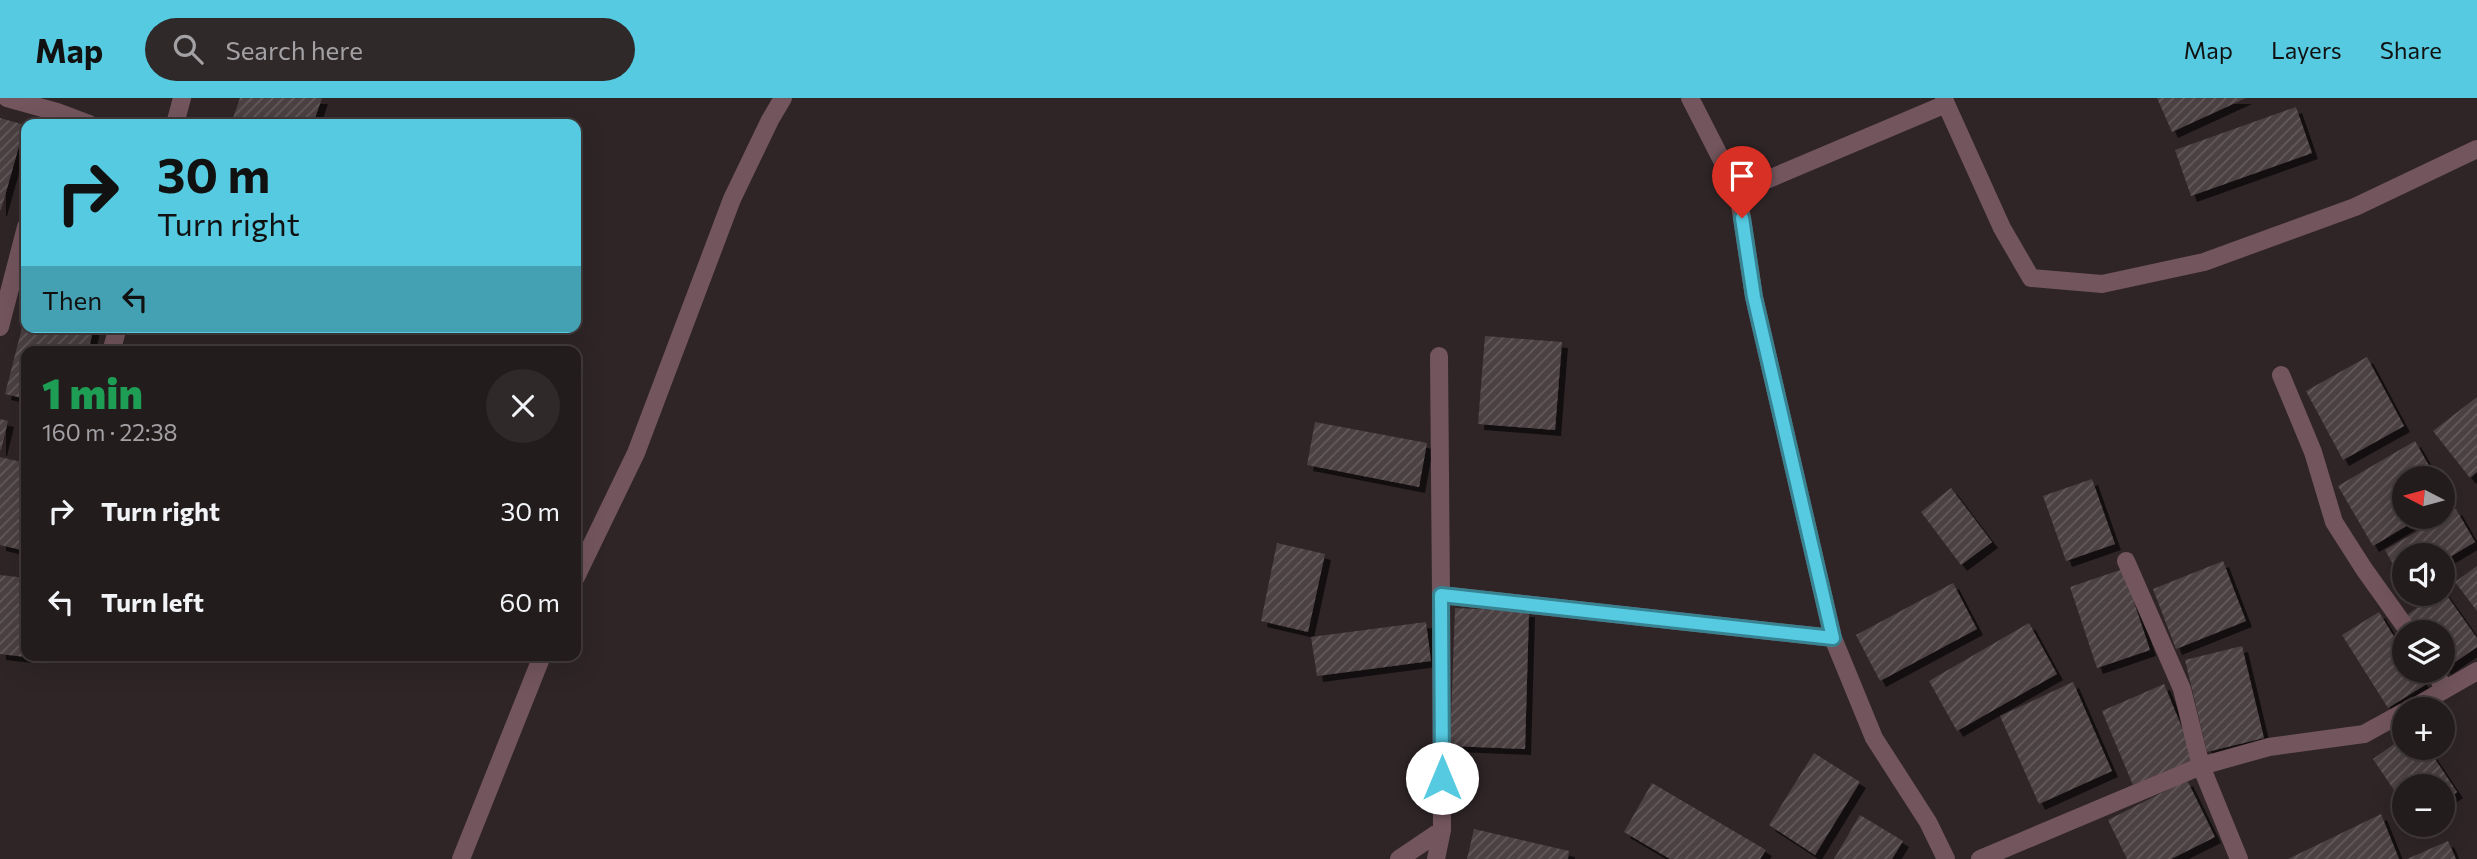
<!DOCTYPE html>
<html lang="en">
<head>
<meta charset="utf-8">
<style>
	body { margin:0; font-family:Commissioner,sans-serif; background:#2f292a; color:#f1f3f6; height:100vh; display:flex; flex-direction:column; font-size:26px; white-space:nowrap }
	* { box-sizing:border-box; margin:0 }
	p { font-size:23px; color:#a3a1a4 }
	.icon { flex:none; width:38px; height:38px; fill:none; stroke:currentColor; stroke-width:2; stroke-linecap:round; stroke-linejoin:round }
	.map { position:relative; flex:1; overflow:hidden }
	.side { position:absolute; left:21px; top:248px; width:560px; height:315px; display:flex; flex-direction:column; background:#231c1d; border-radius:14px; box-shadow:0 7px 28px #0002,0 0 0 2px #403a3b }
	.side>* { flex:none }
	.hud { position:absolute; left:21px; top:21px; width:560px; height:214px; border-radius:14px; box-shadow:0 7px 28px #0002,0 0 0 2px #403a3b; background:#55cae0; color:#111; overflow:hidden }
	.needle { width:46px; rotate:276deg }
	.fabs { position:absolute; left:2392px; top:368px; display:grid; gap:14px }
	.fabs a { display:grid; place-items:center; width:63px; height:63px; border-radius:50%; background:#231c1d; box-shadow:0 7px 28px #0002,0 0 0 2px #403a3b; font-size:35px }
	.pin { position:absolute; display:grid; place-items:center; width:60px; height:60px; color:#fff; margin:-72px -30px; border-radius:50% 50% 50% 0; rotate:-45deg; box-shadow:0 0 7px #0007 }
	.pin .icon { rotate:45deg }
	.me { position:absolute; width:77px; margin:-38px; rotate:0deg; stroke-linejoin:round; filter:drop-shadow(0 0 5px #0008) }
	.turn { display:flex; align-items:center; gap:24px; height:147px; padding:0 21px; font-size:32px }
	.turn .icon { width:91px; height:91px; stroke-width:2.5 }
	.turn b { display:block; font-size:49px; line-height:60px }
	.then { display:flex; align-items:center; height:66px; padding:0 21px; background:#0003; gap:14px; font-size:26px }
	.round { display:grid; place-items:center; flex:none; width:74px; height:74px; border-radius:37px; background:#2f292a }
	.head { display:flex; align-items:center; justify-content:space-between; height:119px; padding:0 21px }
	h1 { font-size:42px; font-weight:800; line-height:52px; color:#1e9e55 }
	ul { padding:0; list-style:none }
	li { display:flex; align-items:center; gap:21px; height:91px; padding:0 21px }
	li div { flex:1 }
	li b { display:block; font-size:26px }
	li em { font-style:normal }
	header { display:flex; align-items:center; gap:42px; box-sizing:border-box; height:98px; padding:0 35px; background:#55cae0; color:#111 }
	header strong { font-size:33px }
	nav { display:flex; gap:38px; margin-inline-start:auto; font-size:24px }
	.search { width:490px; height:63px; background:#2f292a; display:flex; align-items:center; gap:18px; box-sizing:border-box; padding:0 24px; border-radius:38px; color:#a3a1a4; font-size:26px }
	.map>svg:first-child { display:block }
</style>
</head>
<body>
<header>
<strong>Map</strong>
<div class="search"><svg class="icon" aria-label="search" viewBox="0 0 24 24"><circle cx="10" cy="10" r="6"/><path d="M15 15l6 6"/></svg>Search here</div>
<nav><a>Map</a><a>Layers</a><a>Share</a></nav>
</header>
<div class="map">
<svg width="2477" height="761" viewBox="0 0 2477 761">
	<defs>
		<pattern id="building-hatch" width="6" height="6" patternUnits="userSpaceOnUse" patternTransform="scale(1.75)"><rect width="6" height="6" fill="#4b4042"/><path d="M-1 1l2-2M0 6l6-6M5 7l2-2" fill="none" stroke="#645b5c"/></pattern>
		<filter id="shadow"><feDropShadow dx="6" dy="6" stdDeviation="0" flood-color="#0009"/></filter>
	</defs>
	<rect width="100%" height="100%" fill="#2f2527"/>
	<path fill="url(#building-hatch)" filter="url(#shadow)" d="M240,0H322L313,26H231Z
		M2157,0H2246L2172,34Z
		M2296,9L2312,55L2191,98L2175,52Z
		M0,20L25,27L1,112H0Z
		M25,218L26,229H94L88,254H26V301L5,296Z
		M1485,238L1562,244L1555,332L1478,326Z
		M2367,259L2404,328L2343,362L2306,293Z
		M2477,299V374L2470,380L2433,333Z
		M0,321L8,323L1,352H0Z
		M1315,324L1427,345L1419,389L1307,367Z
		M2415,343L2436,380H2404V418H2423L2373,448L2338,388Z
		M0,359L26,365V453L0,447Z
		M2092,381L2115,446L2066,463L2043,398Z
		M1951,390L1992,444L1961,467L1921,414Z
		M2443,392L2449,403L2443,407Z
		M2456,411L2475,444L2443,463V457H2404V486L2385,452Z
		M1277,445L1325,456L1308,534L1261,523Z
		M2223,463L2246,523L2176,551L2153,491Z
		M2477,468V513L2455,484Z
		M2123,471L2150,552L2097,570L2070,489Z
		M0,477L26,480V559L0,556Z
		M1953,485L1977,531L1880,583L1856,537Z
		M2443,492L2477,540V549L2445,571L2443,568V534H2419L2407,517L2438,495H2443Z
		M1455,510L1529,513L1525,651L1450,648Z
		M2379,514L2404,555V572H2415L2425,587L2388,610L2342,537Z
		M1426,524L1431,563L1317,578L1311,539Z
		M2029,525L2057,576L1957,633L1929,583Z
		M2242,548L2264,640L2207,654L2185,562Z
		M2073,584L2112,673L2039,706L2000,618Z
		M2164,586L2195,661L2133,687L2102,613Z
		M2404,639V649H2427L2457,694L2443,704V688H2404V707L2373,661Z
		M1814,655L1860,684L1815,757L1769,727Z
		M2187,682L2215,739L2171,761H2127L2108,722Z
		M1652,685L1766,752L1760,761H1670L1624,734Z
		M2381,716L2399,761H2288Z
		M1860,717L1903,743L1892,761H1834Z
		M1474,731L1569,753L1568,761H1467Z
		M2448,743L2456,761H2407Z"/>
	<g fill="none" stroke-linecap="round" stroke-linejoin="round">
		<path stroke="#73555d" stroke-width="18" d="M7,0L57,14L89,26
			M1690,0L1738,94L1754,199L1833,540L1874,640L1928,724L1946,761
			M1946,6L2002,130L2031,180L2102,186L2204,164L2355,109L2477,51
			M175,26L182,0
			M1738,94L1946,6L1944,0
			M0,229L26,129
			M111,254L118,229
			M1439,258L1441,497
			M2281,277L2313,354L2334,424L2364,471L2409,534
			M2126,463L2182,591L2201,668L2239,761
			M576,479L636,355L732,101L770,22L783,0
			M2434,572L2444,591
			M2411,611L2477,573
			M461,761L542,558
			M1399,761L1442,732
			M1436,761L1442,732L1441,497L1833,540
			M1980,761L2201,668L2269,649L2364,636L2404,614"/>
	</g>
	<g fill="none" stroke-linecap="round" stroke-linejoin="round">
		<g stroke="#378392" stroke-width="18">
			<path id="route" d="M1442,680L1441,497L1833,540L1754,199L1742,120"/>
		</g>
		<use href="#route" stroke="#55cae0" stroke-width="12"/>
	</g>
</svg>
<div class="fabs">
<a><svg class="needle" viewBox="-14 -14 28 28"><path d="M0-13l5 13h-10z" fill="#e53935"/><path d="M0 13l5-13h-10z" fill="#a3a1a4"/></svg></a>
<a><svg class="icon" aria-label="sound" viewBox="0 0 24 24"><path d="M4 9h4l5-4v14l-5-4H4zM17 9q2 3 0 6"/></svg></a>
<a><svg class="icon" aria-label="layers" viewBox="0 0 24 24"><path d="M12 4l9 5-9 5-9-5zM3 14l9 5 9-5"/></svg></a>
<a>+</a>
<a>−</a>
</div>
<div class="pin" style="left:1742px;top:120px;background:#d93025"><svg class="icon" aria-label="arrive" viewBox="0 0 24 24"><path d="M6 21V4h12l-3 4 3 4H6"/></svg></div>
<svg class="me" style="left:1442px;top:680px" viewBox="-20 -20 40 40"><circle r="19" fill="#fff"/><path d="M0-13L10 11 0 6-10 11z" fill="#55cae0"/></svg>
<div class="hud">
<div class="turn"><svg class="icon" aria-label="right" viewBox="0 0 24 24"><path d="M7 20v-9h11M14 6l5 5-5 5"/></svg><div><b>30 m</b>Turn right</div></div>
<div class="then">Then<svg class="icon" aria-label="left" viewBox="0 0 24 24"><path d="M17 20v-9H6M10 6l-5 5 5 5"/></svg></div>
</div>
<section class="side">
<div class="head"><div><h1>1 min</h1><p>160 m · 22:38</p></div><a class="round"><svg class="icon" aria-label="close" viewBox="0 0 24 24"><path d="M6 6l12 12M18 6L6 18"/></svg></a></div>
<ul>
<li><svg class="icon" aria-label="right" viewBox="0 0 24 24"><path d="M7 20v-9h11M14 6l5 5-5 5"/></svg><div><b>Turn right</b></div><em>30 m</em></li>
<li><svg class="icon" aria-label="left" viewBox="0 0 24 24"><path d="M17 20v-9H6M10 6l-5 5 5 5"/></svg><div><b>Turn left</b></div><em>60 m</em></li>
</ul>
</section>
</div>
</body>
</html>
